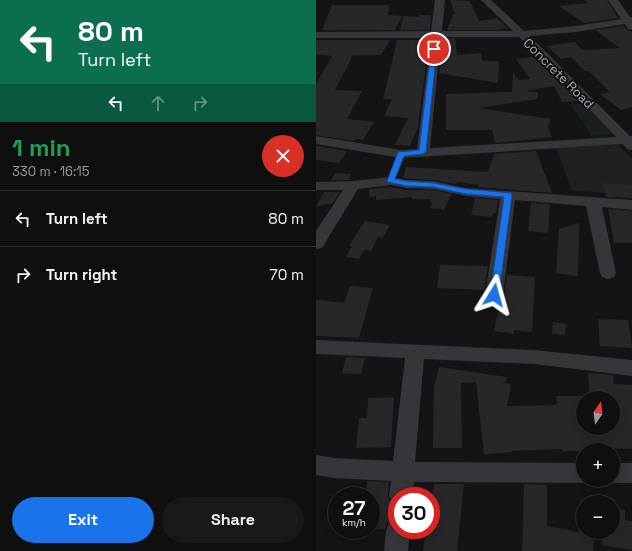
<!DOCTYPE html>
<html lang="en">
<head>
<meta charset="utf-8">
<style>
	body { margin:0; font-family:"Space Grotesk",sans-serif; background:#181819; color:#f1f3f6; height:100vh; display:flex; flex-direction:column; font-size:15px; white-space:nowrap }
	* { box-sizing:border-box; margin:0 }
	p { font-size:13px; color:#9b9c9f }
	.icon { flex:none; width:22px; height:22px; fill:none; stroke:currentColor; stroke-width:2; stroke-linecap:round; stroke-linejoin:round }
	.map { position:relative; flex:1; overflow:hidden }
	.sheet { display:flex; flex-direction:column; background:#0f0f10; width:316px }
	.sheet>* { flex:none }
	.banner { background:#0b6e4f; color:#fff; overflow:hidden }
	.needle { width:26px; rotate:14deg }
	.controls { position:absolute; left:260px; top:391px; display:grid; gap:8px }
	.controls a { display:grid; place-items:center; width:44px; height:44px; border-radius:50%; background:#0f0f10; box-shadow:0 2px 10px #0003,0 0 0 1px #2f2f30; font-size:20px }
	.speed { position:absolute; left:12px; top:487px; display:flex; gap:8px; font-size:20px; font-weight:700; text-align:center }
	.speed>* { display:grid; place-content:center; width:52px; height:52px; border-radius:50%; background:#0f0f10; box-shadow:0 2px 10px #0003,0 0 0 1px #2f2f30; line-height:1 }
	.speed small { font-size:10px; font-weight:400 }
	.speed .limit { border:6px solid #d22; background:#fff; color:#111 }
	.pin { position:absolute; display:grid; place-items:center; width:34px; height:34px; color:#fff; margin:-17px; border:2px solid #fff; border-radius:50%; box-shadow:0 1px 4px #0007 }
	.me { position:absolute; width:44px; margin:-22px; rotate:8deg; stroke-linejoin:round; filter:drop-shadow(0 0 3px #0008) }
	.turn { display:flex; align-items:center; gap:14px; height:84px; padding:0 12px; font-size:18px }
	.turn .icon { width:52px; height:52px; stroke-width:2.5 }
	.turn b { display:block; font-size:28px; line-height:34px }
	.lanes { display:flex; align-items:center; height:38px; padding:0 12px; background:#0003; justify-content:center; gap:20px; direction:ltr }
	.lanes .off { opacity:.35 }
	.round { display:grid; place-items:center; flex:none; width:42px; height:42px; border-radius:21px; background:#181819 }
	.overview { display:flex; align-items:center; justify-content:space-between; height:68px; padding:0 12px }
	h1 { font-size:24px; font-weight:800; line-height:30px; color:#1e9e55 }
	.primary-button { display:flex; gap:8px; margin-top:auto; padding:8px 12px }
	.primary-button a { flex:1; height:46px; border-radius:24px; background:#1a73e8; color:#fff; font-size:16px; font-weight:800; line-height:46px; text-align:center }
	.primary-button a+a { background:#181819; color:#f1f3f6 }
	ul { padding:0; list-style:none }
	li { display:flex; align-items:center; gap:12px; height:56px; padding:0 12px; border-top:1px solid #2f2f30 }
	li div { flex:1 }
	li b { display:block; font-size:15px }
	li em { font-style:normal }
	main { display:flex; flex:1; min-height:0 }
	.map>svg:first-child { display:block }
</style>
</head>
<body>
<main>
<section class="sheet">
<div class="banner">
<div class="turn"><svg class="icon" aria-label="left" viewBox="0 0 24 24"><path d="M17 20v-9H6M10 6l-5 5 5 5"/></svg><div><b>80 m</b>Turn left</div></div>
<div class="lanes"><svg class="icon" aria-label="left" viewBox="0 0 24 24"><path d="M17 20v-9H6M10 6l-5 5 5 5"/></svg><svg class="icon off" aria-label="ahead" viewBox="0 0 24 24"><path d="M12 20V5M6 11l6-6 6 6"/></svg><svg class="icon off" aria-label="right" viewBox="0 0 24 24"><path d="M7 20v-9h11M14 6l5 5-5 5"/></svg></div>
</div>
<div class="overview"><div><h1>1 min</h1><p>330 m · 16:15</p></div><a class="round" style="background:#d93025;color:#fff"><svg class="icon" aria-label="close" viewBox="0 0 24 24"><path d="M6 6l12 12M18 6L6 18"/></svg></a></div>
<ul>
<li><svg class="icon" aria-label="left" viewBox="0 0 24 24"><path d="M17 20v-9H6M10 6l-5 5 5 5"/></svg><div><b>Turn left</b></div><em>80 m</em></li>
<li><svg class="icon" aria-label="right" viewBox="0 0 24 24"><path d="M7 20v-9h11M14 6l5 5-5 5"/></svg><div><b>Turn right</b></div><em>70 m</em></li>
</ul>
<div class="primary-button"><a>Exit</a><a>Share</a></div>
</section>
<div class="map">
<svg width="316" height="551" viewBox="0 0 316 551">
	<rect width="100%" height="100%" fill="#141415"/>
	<path fill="#202022" d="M302,145L316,158V195L256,190L240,148Z"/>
	<path fill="#1a1f1b" d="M273,103L304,133L276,136L254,104Z"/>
	<path fill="#272729" d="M134,0L154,1L163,21L181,18L192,28L181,30H131L137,15L139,14Z
		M269,0H291L302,18L268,23L243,6L272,3Z
		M16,5H73L72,15L86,16L79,30H6Z
		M103,15H115L114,30H84L87,16L103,17Z
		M308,26L311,30L316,32V107L305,110L284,94L294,92L273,71H269L255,57L245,59L231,46L259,42L266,50L304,48L279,30Z
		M127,38H139L141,55L165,53L166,61H183L182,83L123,73Z
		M0,40H74L65,55H37L19,90L46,91L31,119L58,122L47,140L39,139L38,141L0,135V84L16,56L0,54Z
		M81,40H113L102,127L94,146L79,145L92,118L68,116L76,99H67Z
		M221,56L263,101L246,102L238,86L212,90L213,91L211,92H222V99L163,108L235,119L232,127L236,137L179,143L176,130H130V94L196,92L197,73L203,80L214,79L200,59Z
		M0,146L31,151L23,163L0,160Z
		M220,151L236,193L162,187L163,185L141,182L140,184L117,180L87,178L90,167L172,172L178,154Z
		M19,173L35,174L33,180H15Z
		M287,183L316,185V198L290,197Z
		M75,187L90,190H117L135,194L128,210L114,208L116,203L114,202L115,199H96V197L60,200V196L53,197V189Z
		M8,192H24L16,204L0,206Z
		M159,198L182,200L180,213H177L176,217L155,215Z
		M215,203L234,204L232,233L212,231Z
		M292,209L316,211V243H298Z
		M49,221L74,225L67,238L62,237L55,251L48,250L43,259L30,257L36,246H33Z
		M263,223L262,276L240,273L243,229Z
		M124,265L172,266L168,290L121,288Z
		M191,275L219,277L216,332L198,330V334L178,331L185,300L188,295Z
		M34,286L57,288L43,338L0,336V300L28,303Z
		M282,319L312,320L316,348L284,346Z
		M237,322L250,324L249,335L236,334Z
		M30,357L49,358L45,374L26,373Z
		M123,367L191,377L189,383L195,384L191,406L241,405L240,396H267V428H297V398H274L272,373L297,375L298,384L316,385V449L274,448V450L267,451H246V449L196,451V452L168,454L160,382L145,383L146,448H117L118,386Z
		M78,397L75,447L40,448L43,418H51L52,398Z
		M51,481L73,482L72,496L75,504L74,520L72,521L69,529H55V496H50Z
		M118,484H148L141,551H107L110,530H115V502Z
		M208,484L231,485V526L278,535L277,551H206Z
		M297,508L309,510V520L316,521V550L286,545V532H297Z"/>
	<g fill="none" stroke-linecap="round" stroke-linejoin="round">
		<path fill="#35353a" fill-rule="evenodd" d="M119,0H129L126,31H197L165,0H175L208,31L260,26L305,19L292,0H302L314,17H316V30L312,29L309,24L260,32L214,36L314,136H316V150L311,149L307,144L85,158L0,144V136L85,150L101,149L115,38H0V32L115,31ZM125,37H203L232,65L300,137L114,148Z
			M75,177L90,180L117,181L150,188L316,200V210L286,207L300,273L298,277L292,279L286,277L284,273L270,206L199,200L187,295L184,299L178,301L172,299L169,295L184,199L150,196L117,189L90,188L75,185L42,189L6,248L0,249V231L27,190H0V182L37,181Z
			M0,340L218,350L316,360V376L218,364L108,359L99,462L267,463V480H275L267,483L98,482L97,496H81V505L77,504L73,496L75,481L18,478L0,475V455L18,458L77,461L89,358L0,354Z
			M297,463H316V483H297L289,480H297Z
			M81,519V530H94L92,551H68L70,530L73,522Z"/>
	</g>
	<path fill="#1a73e8" stroke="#114b97" d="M118,47L121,49L110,152L107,154L88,156L79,179L90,181L117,183L150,189L195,193L196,195L183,295L178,298L174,295L188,197L150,194L117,187L90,186L72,182L71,181L82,152L103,150L115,49Z"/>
	<g text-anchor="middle" stroke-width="4" stroke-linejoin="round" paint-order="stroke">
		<g font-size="13" fill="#a7aab4" stroke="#0f0f10">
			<text transform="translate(243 73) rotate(45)" y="5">Concrete Road</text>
		</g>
	</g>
</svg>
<div class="controls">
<a><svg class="needle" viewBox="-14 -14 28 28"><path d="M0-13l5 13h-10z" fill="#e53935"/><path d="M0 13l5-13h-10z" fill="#9b9c9f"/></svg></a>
<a>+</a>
<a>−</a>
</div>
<div class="speed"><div>27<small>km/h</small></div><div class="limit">30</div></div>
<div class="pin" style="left:118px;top:49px;background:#d93025"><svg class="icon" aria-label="arrive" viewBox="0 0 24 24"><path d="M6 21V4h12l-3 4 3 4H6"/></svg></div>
<svg class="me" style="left:178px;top:295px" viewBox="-20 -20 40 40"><path d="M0-17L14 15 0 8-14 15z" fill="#1a73e8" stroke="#fff" stroke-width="4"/></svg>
</div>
</main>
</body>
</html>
